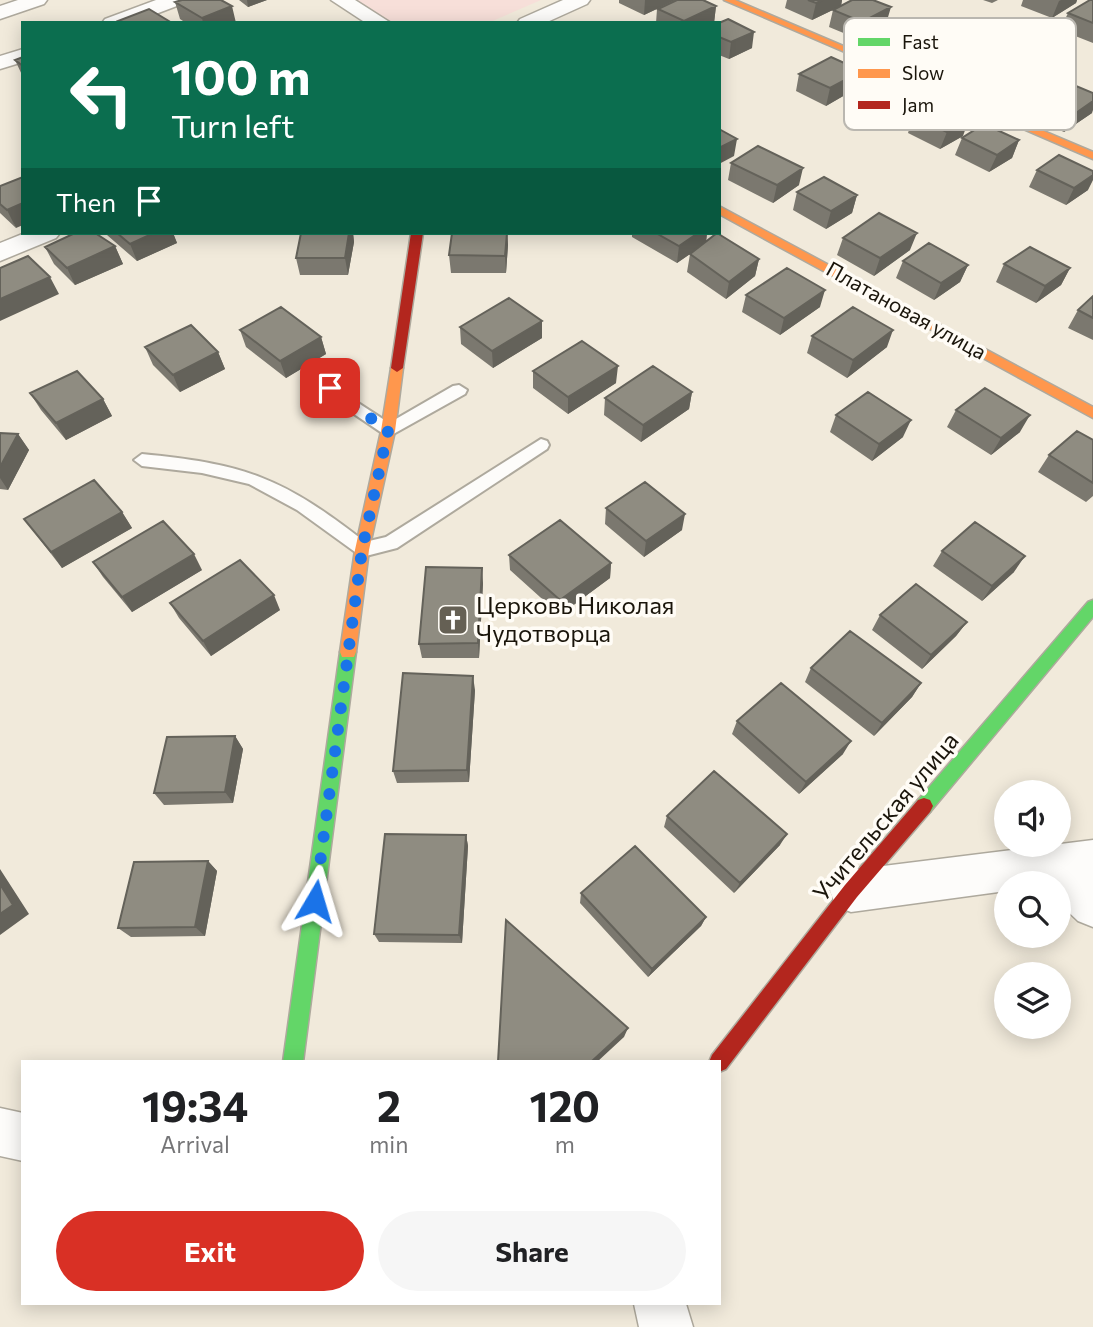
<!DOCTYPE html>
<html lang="en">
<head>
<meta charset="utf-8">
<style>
	body { margin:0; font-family:Commissioner,sans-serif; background:#f6f6f6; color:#202124; height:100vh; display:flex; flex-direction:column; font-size:26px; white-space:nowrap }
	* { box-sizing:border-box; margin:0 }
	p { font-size:23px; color:#757577 }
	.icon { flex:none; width:38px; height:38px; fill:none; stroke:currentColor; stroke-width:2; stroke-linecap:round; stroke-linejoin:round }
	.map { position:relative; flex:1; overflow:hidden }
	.sheet { position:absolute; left:21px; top:1060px; width:700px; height:245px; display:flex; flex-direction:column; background:#fff; border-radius:0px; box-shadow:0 4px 18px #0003 }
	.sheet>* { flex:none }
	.hud { position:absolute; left:21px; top:21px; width:700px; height:214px; border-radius:0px; box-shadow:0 4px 18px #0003; background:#0b6e4f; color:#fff; overflow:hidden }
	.fabs { position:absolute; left:994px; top:780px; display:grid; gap:14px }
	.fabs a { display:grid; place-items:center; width:77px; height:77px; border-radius:50%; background:#fff; box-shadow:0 4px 18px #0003; font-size:35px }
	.pin { position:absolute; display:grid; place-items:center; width:60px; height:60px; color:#fff; margin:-30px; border-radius:14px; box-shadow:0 4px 10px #0006 }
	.me { position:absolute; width:77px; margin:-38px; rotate:7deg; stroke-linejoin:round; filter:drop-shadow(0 0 5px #0008) }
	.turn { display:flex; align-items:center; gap:24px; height:147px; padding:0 35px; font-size:32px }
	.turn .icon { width:91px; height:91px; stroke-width:2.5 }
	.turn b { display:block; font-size:49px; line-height:60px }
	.then { display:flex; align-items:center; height:66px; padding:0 35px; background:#0003; gap:14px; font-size:26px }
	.eta { display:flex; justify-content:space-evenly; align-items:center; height:119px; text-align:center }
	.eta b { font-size:42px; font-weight:700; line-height:49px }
	.cta { display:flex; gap:14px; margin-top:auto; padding:14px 35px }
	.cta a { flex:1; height:80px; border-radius:42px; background:#d93025; color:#fff; font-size:28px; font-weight:700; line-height:80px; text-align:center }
	.cta a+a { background:#f6f6f6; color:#202124 }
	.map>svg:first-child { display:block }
</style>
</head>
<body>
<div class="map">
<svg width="1093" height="1327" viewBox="0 0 1093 1327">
	<rect width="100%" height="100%" fill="#f1eadb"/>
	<path fill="#f7dfd9" d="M349,0H541L488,23H391Z"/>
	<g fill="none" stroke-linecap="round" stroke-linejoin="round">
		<g stroke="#aea99d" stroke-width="4">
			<path id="lane" d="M329,384L389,423L453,386L459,385L467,390L465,394L388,437L323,393L321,389Z
				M541,439L547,441L549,445L547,449L397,548L362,557L297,510L249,484L202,473L142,466L134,460L142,454C246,464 283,478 365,542L386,537Z"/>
		</g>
		<g stroke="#aea99d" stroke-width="3">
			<path id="street" d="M18,0H47L44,4L0,19V6Z
				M156,0H185L182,4L132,23H102L105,19Z
				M331,0H355L391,23H366Z
				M563,0H590L587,4L545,23H517L520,19Z
				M23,49V62L0,69V56Z
				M25,233H60L56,238L0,261V243Z
				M1093,840V927L1078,921L1059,903V884H1006V891L851,912L836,906L830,891L836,876L851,870Z
				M0,1108L23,1113V1161L0,1156Z
				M634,1304H686L693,1327H639Z"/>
		</g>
		<g stroke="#aea99d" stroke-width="3">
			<path id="fast" d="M1093,600V617L930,812L924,814L918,812L915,806L918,800L1088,602Z
				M348,645L354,647L356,652L303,1062H283L340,652L342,647Z"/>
		</g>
		<g stroke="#aea99d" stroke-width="3">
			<path id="slow" d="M724,0H735L1093,152V159Z
				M719,206L1093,407V418L719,214Z
				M397,364L403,368L395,431L369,550L356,652L354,657H342L340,652L355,550L381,431L391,368Z"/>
		</g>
		<g stroke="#aea99d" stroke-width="3">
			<path id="jam" d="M411,233H423L403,368L397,372L391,368Z
				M924,798L930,800L933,806L930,812L857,897L726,1069L719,1072V1062H709L712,1055L845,885L918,800Z"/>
		</g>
		<use href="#lane" fill="#fdfcfa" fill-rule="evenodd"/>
		<use href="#street" fill="#fdfcfa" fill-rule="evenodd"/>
		<use href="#fast" fill="#63d668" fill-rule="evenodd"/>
		<use href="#slow" fill="#ff974d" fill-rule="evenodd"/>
		<use href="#jam" fill="#b3261e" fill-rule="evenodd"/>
	</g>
	<path fill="#7b786f" d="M239,0H267L248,7Z
		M619,0H675L716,6L714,23H656L657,9L644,15L619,3Z
		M787,0H842L841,6L812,20L785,8Z
		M983,0H998L992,3Z
		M1023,0H1077L1076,3L1052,18L1021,6Z
		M1093,0V43L1060,30L1068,13Z
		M175,2L236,23H186L180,19Z
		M833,10L886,24L858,39L829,27Z
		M719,23L752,48L729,59L719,55Z
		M953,34L948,48L996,65L969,82L937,68L941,54L919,67L888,54L893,37Z
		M23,57V77L15,60Z
		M799,74L857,88L826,106L796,91Z
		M1042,76L1035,93L1007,111L974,96L980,79Z
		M860,90L909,110L886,123L855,108Z
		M1037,99L1092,113L1064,132L1029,117Z
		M913,116L963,136L940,149L908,133Z
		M962,138L1019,140L1012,158L989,172L955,155Z
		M731,163L799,185L773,203L728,180Z
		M1037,170L1088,190L1066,205L1029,187Z
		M0,186L16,228L0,213Z
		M797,192L857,195L852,213L826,229L793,210Z
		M106,233H173L177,243L137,261L107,235Z
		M301,233H353L354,242L348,275H300L296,258Z
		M452,233H517H507L508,245L506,273H451L449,255Z
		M632,233H707L706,241L759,259L755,276L726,299L687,272L690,254L677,263L632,237Z
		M843,238L910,250L874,276L837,255Z
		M115,246L123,264L75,285L54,264L45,247Z
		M903,261L968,265L960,282L934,300L896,278Z
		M1004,264L1070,268L1061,285L1036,303L996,282Z
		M746,295L820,307L780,335L742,312Z
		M1093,296V340L1068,328L1078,310Z
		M460,327L542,338L493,368L461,344Z
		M240,330L321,337L326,354L286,378L246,347Z
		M812,336L887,347L847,378L807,353Z
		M145,347L218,352L225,369L180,392L153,365Z
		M533,371L616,383L568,414L533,388Z
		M692,392L689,409L641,442L604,415L605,398Z
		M30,393L103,399L112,416L66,440L41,410Z
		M956,410L1020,432L991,455L947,427Z
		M836,415L903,437L872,461L830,432Z
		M0,433L18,434L29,450L8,490L0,489Z
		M1093,440V496L1086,502L1038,472L1049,455Z
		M606,508L682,530L644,557L605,524Z
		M122,512L132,528L62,568L24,519Z
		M942,551L1014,572L982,601L933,566Z
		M509,555L611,563L610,578L560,615L510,570Z
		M93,562L202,570L132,612L103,577Z
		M483,583L479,658H422L419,644Z
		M170,603L280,610L211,656L179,618Z
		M880,615L967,622L956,636L922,669L872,630Z
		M811,668L921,683L912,697L874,736L805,682Z
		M475,690L469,782L397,783L393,771Z
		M737,721L843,754L799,794L732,734Z
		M235,736L243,749L233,803L164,805L154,793Z
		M667,816L780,845L734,893L664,827Z
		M466,835L468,846L462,943L379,942L374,934Z
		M208,861L217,871L205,936L131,937L118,928Z
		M581,893L706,917L701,926L648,977L580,903Z"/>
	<path fill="#64625a" d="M247,0H267L248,7Z
		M645,0H675L644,15Z
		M823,0H842L841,6L812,20L816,3Z
		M1061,0H1077L1076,3L1052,18L1059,1Z
		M232,6L236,23H203L202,18Z
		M716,6L714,23H684V21Z
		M891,7L886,24L858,39L862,22Z
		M754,32L752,48L729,59L731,42Z
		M953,34L947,51H942L941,54L919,67L924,50Z
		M1003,48L996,65L969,82L975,65Z
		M862,71L857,88L826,106L830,88Z
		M1042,76L1035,93L1007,111L1014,94Z
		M914,93L909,110L886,123L892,105Z
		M1093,101V110L1092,113L1064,132L1073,115Z
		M969,119L963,136L940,149L947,132Z
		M737,139L734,156L719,164V148Z
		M1019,140L1012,158L989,172L997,155Z
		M803,168L799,185L773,203L777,185Z
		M1093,175V180L1088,190L1066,205L1074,188Z
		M857,195L852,213L826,229L831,211Z
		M23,203V225L16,228L7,210Z
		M154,233H173L177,243L137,261L130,244Z
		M349,233H353L354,242L348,275L345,258Z
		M507,233L508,245L506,273L505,256Z
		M698,233H707L706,243L677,263L679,246Z
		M917,233L910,250L874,276L880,258Z
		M115,246L123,264L75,285L67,268Z
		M759,259L755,276L726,299L729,282Z
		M968,265L960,282L934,300L941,283Z
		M1070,268L1061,285L1036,303L1045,286Z
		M50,277L59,294L0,321V299Z
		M825,290L820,307L780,335L784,318Z
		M542,321V338L493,368L492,351Z
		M893,330L887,347L847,378L853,360Z
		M321,337L326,354L286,378L280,361Z
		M218,352L225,369L180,392L173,375Z
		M618,366L616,383L568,414V397Z
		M692,392L689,409L641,442L643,425Z
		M103,399L112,416L66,440L56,423Z
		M1030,415L1020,432L991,455L1001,438Z
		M911,420L903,437L872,461L879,444Z
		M18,434L29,450L8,490L0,478V467Z
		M122,512L132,528L62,568L51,552Z
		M685,514L682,530L644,557L646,541Z
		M194,554L202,570L132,612L122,597Z
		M1025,556L1014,572L982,601L992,586Z
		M611,563L610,578L560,615V600Z
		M482,568L483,583L479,658L478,643Z
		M274,595L280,610L211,656L203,641Z
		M967,622L956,636L922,669L931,655Z
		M473,676L475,690L469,782L467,770Z
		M921,683L912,697L874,736L882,723Z
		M235,736L243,749L233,803L225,792Z
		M851,741L843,754L799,794L806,782Z
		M787,834L780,845L734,893L740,883Z
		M466,835L468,846L462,943L459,935Z
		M208,861L217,871L205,936L195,927Z
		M0,869L29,914L0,935Z
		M706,917L701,926L648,977L652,969Z
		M628,1028L624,1037L597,1062H591Z"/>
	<path fill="#8f8c81" stroke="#64625a" stroke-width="2" d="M182,0H221L232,6L202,18L175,2Z
		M677,0H703L716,6L684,21L658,9Z
		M808,0H823L816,3Z
		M852,0H873L891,7L862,22L833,10Z
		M1090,0H1093V23L1068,13Z
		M149,9L172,23H121L118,21Z
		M728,19L754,32L731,42L719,37V23Z
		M23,57V66L15,60Z
		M831,57L862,71L830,88L799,74Z
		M1064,81L1093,93V101L1073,115L1037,99Z
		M936,103L969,119L947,132L913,116Z
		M984,124L1019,140L997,155L962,138Z
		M719,129L737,139L719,148Z
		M758,146L803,168L777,185L731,163Z
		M1059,155L1093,171V175L1074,188L1037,170Z
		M23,177V203L7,210L0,204V186Z
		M824,177L857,195L831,211L797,192Z
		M879,213L917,233L880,258L843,238Z
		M75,233H95L115,246L67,268L45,247Z
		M117,233H154L130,244Z
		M301,233H349L345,258H296Z
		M452,233H507L505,256L449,255Z
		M656,233H698L679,246Z
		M717,233L759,259L729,282L690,254Z
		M929,243L968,265L941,283L903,261Z
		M1030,247L1070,268L1045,286L1004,264Z
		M28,256L50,277L0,299V268Z
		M787,268L825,290L784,318L746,295Z
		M1093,296V318L1078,310Z
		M509,298L542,321L492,351L460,327Z
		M281,307L321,337L280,361L240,330Z
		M853,307L893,330L853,360L812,336Z
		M191,325L218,352L173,375L145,347Z
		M582,341L618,366L568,397L533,371Z
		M653,366L692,392L643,425L605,398Z
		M77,371L103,399L56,423L30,393Z
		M985,388L1030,415L1001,438L956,410Z
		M868,392L911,420L879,444L836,415Z
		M1077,431L1093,440V483L1049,455Z
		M0,433L18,434L0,467Z
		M94,480L122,512L51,552L24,519Z
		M645,482L685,514L646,541L606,508Z
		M560,520L611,563L560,600L509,555Z
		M163,521L194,554L122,597L93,562Z
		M975,522L1025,556L992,586L942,551Z
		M240,560L274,595L203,641L170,603Z
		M426,567L482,568L478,643L419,644Z
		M916,584L967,622L931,655L880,615Z
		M850,631L921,683L882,723L811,668Z
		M403,673L473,676L467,770L393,771Z
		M781,683L851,741L806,782L737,721Z
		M235,736L225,792L154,793L167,737Z
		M714,771L787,834L740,883L667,816Z
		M385,834L466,835L459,935L374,934Z
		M635,846L706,917L652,969L581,893Z
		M208,861L195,927L118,928L134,862Z
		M0,884L13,905L0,914Z
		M506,920L628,1028L591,1062H498Z"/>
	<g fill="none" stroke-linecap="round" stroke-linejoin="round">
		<path stroke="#1a73e8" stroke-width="12" stroke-dasharray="0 21.6" d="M315,901L362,550L388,431L330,388"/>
	</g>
	<defs>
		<g id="church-square" transform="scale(1.575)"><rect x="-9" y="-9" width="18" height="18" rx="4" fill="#656054" stroke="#fffcf6"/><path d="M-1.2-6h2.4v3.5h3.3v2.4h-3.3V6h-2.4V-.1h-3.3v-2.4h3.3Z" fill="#fff"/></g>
	</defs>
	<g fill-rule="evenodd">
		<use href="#church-square" x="453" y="620"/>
	</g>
	<g text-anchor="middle" stroke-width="7" stroke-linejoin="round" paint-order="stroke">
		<g font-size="21" fill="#1a150b" stroke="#fffcf6">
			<text transform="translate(906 311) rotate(29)" y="7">Платановая улица</text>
		</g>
		<g font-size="24" fill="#1a150b" stroke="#fffcf6" text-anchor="start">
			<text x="476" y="614">Церковь Николая<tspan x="476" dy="28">Чудотворца</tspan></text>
		</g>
		<g font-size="24" fill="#1a150b" stroke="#fffcf6">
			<text transform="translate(886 817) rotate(-50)" y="8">Учительская улица</text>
		</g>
	</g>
	<rect x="844" y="18" width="232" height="112" rx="10" fill="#fffcf6" stroke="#bab7b0" stroke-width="2"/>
	<rect x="858" y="38" width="32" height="8" fill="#63d668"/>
	<rect x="858" y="69" width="32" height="9" fill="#ff974d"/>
	<rect x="858" y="101" width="32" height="8" fill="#b3261e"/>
	<g font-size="19" fill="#1a150b">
		<text x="902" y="49">Fast</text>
		<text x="902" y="80">Slow</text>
		<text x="902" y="112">Jam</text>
	</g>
</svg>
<div class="fabs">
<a><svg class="icon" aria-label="sound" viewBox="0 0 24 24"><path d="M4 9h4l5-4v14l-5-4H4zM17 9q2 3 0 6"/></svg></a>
<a><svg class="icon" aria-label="search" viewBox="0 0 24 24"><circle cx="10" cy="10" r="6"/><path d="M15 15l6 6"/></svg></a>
<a><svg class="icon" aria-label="layers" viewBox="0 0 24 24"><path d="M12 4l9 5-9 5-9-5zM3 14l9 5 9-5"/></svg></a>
</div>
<div class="pin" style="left:330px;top:388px;background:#d93025"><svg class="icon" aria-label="arrive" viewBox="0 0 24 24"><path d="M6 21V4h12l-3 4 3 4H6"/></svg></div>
<svg class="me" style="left:315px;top:901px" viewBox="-20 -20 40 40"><path d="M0-17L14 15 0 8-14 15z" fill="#1a73e8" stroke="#fff" stroke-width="4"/></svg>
<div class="hud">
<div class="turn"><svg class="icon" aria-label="left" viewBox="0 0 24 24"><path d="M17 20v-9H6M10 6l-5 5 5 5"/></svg><div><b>100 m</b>Turn left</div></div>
<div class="then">Then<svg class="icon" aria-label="arrive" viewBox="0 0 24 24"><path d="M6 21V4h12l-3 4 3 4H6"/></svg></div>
</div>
<section class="sheet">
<div class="eta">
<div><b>19:34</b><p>Arrival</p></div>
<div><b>2</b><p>min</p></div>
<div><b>120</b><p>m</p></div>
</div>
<div class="cta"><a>Exit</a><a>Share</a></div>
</section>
</div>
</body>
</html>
